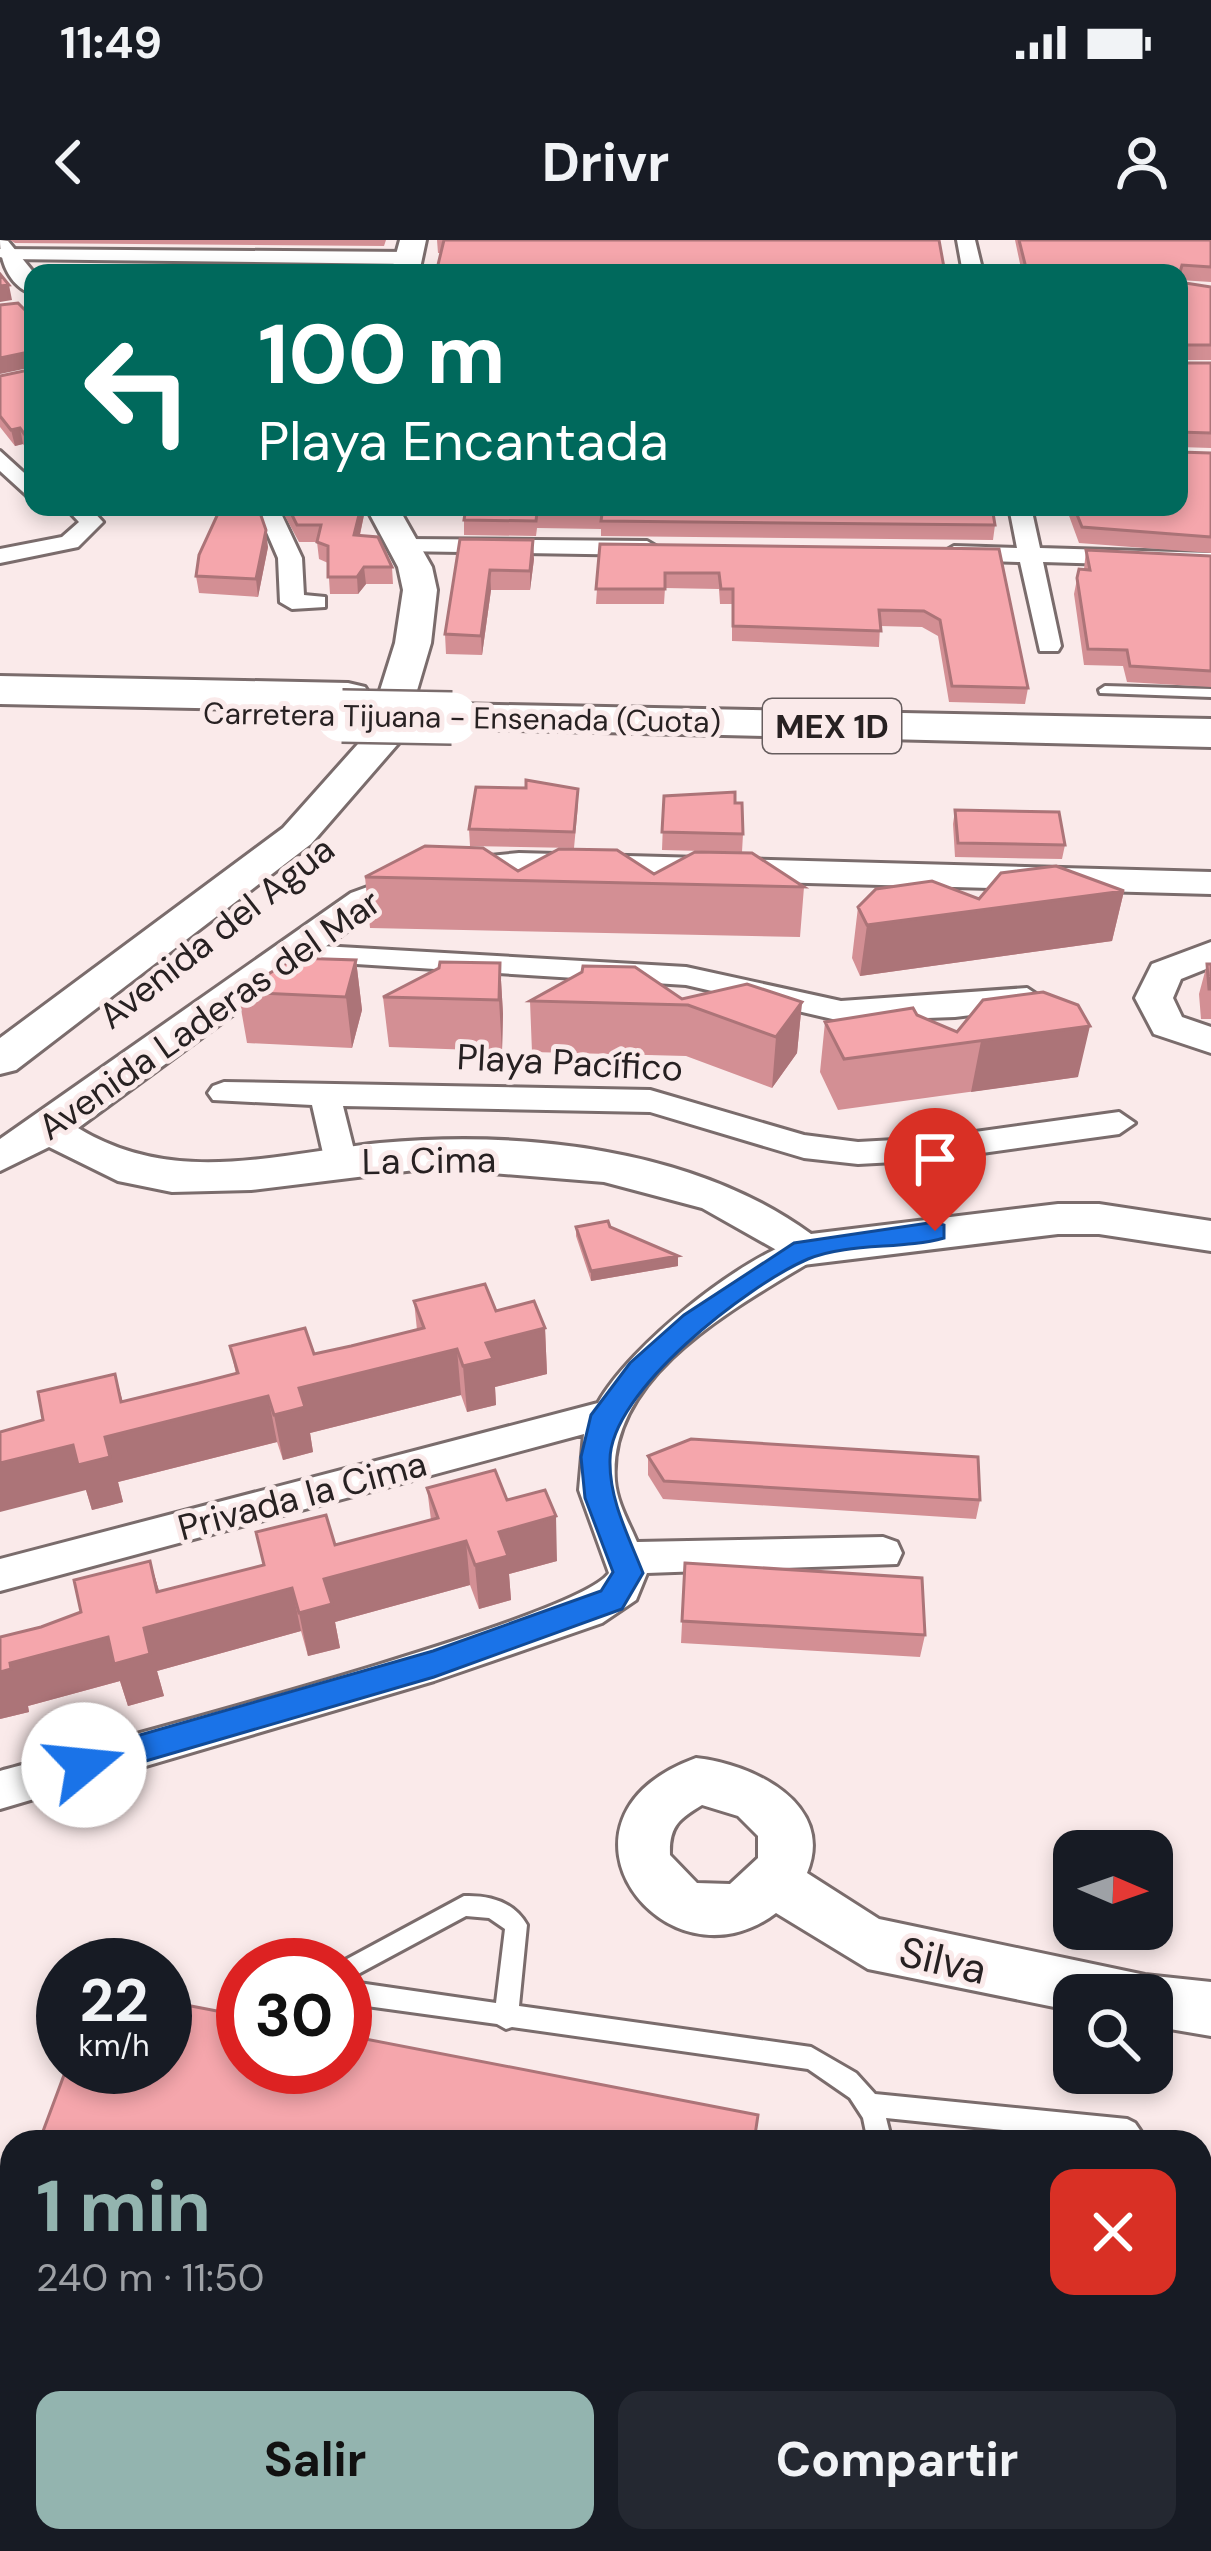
<!DOCTYPE html>
<html lang="es">
<head>
<meta charset="utf-8">
<style>
	body { margin:0; font-family:"DM Sans",sans-serif; background:#242831; color:#f1f3f6; height:100vh; display:flex; flex-direction:column; font-size:45px; white-space:nowrap }
	* { box-sizing:border-box; margin:0 }
	p { font-size:39px; color:#9ea1a6 }
	.icon { flex:none; width:66px; height:66px; fill:none; stroke:currentColor; stroke-width:2; stroke-linecap:round; stroke-linejoin:round }
	.map { position:relative; flex:1; overflow:hidden }
	.side { position:absolute; left:0px; top:1890px; width:1212px; height:423px; display:flex; flex-direction:column; background:#171b24; border-radius:36px 36px 0 0; box-shadow:0 6px 18px #0003 }
	.side>* { flex:none }
	.guide { position:absolute; left:24px; top:24px; width:1164px; height:252px; border-radius:24px; box-shadow:0 6px 18px #0003; background:#00695c; color:#fff; overflow:hidden }
	.needle { width:78px; rotate:92deg }
	.fabs { position:absolute; left:1053px; top:1590px; display:grid; gap:24px }
	.fabs a { display:grid; place-items:center; width:120px; height:120px; border-radius:24px; background:#171b24; box-shadow:0 6px 18px #0003; font-size:60px }
	.speed { position:absolute; left:36px; top:1698px; display:flex; gap:24px; font-size:60px; font-weight:700; text-align:center }
	.speed>* { display:grid; place-content:center; width:156px; height:156px; border-radius:50%; background:#171b24; box-shadow:0 6px 18px #0003; line-height:1 }
	.speed small { font-size:30px; font-weight:400 }
	.speed .limit { border:18px solid #d22; background:#fff; color:#111 }
	.pin { position:absolute; display:grid; place-items:center; width:102px; height:102px; color:#fff; margin:-123px -51px; border-radius:50% 50% 50% 0; rotate:-45deg; box-shadow:0 0 12px #0007 }
	.pin .icon { rotate:45deg }
	.me { position:absolute; width:132px; margin:-66px; rotate:73deg; stroke-linejoin:round; filter:drop-shadow(0 0 9px #0008) }
	.turn { display:flex; align-items:center; gap:42px; height:252px; padding:0 36px; font-size:54px }
	.turn .icon { width:156px; height:156px; stroke-width:2.5 }
	.turn b { display:block; font-size:84px; line-height:102px }
	.round { display:grid; place-items:center; flex:none; width:126px; height:126px; border-radius:24px; background:#242831 }
	.headline { display:flex; align-items:center; justify-content:space-between; height:204px; padding:0 36px }
	h1 { font-size:72px; font-weight:700; line-height:90px; color:#93b4af }
	.primary-button { display:flex; gap:24px; margin-top:auto; padding:24px 36px }
	.primary-button a { flex:1; height:138px; border-radius:24px; background:#93b4af; color:#111; font-size:48px; font-weight:700; line-height:138px; text-align:center }
	.primary-button a+a { background:#242831; color:#f1f3f6 }
	.status { display:flex; justify-content:space-between; align-items:center; height:84px; padding:0 60px; background:#171b24; direction:ltr }
	.status svg { height:33px; fill:currentColor }
	header { display:flex; justify-content:space-between; align-items:center; height:156px; padding:0 36px; background:#171b24; font-size:54px; font-weight:700 }
	.map>svg:first-child { display:block }
</style>
</head>
<body>
<div class="status"><b>11:49</b><svg viewBox="0 0 49 12"><path d="M0 12V9h3v3zM5 12V6h3v6zM10 12V3h3v9zM15 12V0h3v12zM26 1h20v11H26zM47 4h2v5h-2z"/></svg></div>
<header><svg class="icon" aria-label="back" viewBox="0 0 24 24"><path d="M15 5l-7 7 7 7"/></svg>Drivr<svg class="icon" aria-label="person" viewBox="0 0 24 24"><circle cx="12" cy="8" r="4"/><path d="M4 21q1-7 8-7t8 7"/></svg></header>
<div class="map">
<svg width="1211" height="2311" viewBox="0 0 1211 2311">
	<rect width="100%" height="100%" fill="#faeaea"/>
	<g fill="none" stroke-linecap="round" stroke-linejoin="round">
		<g stroke="#7a6c6c" stroke-width="6">
			<path id="service" d="M1105,446L1211,449V457L1100,453L1099,450Z
				M464,1656C490,1655 514,1662 527,1685L519,1766L811,1807L856,1833L875,1854L1127,1879L1135,1883L1148,1902H1120L886,1878L892,1902H868L863,1878L850,1858L808,1829L512,1787L506,1789L497,1784L345,1763V1741L496,1763L505,1689L489,1678L466,1676L345,1741V1725H336Z
				M723,2301H768L763,2311H718Z
				M946,2301H1038L1043,2311H951Z"/>
		</g>
		<g stroke="#7a6c6c" stroke-width="6">
			<path id="minor" d="M957,0H975L983,33H963Z
				M0,9L409,12L419,18L409,24L7,19L0,17Z
				M0,211L33,241V261L0,231Z
				M65,267H89L103,282L78,307L0,323V309L62,297L79,282Z
				M256,267H278L302,318L304,355L325,357V367L292,369L280,362L278,318Z
				M1009,267H1031L1040,308L1211,313V327L1043,322L1061,406L1058,411H1040L1020,322L954,320L942,313L954,306L1017,308Z
				M405,299L647,301L659,308L647,315L397,311V301Z
				M287,704L686,727L841,761L1027,748L1042,758L1027,768L955,777L841,781L686,745L277,719L272,713Z
				M224,842L650,850L804,895L858,902L932,898L1119,872L1135,883L1119,894L932,920L858,924L804,918L650,872L343,866L357,922L341,933L325,922L312,865L213,860L208,853L213,846Z
				M803,998L820,1010L815,1019C737,1067 607,1134 615,1241C617,1263 629,1283 637,1302L883,1297L897,1302L902,1313L897,1324L647,1333L636,1360L602,1383L434,1441L0,1569V1531C86,1507 578,1380 609,1333L579,1250L584,1194L0,1351V1319L598,1163C630,1106 740,1017 803,998Z"/>
		</g>
		<g stroke="#7a6c6c" stroke-width="6">
			<path id="tertiary" d="M0,0L8,1L34,33L33,54C10,47 0,22 0,0Z
				M519,613L1211,632V654L519,635L445,642L377,669L78,888C175,947 274,914 380,903C521,890 694,908 811,994L1058,964H1099L1211,981V1011L1099,994H1058L803,1025L702,968L604,942L431,928L251,950L172,952L118,941L49,907L0,931V899L351,653L439,621Z
				M1211,702V727L1181,739L1173,758L1182,777L1211,787V813L1154,794L1135,758L1152,724Z
				M696,1518C752,1524 836,1563 807,1633L879,1679L1145,1735L1211,1742V1796L1152,1786V1755H1074V1771L868,1729L776,1673C666,1757 529,1579 696,1518ZM702,1565L738,1576L758,1596V1618L730,1644L697,1643L670,1615C669,1586 679,1579 702,1565Z"/>
		</g>
		<g stroke="#7a6c6c" stroke-width="6">
			<path id="secondary" d="M400,0H426L419,33H391Z
				M366,267H398L432,327L437,350L431,403L403,498L311,604L16,830L0,834V798L283,588L366,495L395,403L403,350L398,327Z"/>
		</g>
		<g stroke="#7a6c6c" stroke-width="6">
			<path id="motorway" d="M0,436L348,443L365,447L371,457L365,467L348,471L0,464Z
				M452,464L1211,479V507L435,488L428,478L435,468Z"/>
		</g>
		<use href="#service" fill="#fff" fill-rule="evenodd"/>
		<use href="#minor" fill="#fff" fill-rule="evenodd"/>
		<use href="#tertiary" fill="#fff" fill-rule="evenodd"/>
		<use href="#secondary" fill="#fff" fill-rule="evenodd"/>
		<use href="#motorway" fill="#fff" fill-rule="evenodd"/>
		<g stroke="#7a6c6c" stroke-width="56" stroke-linecap="butt">
			<path id="motorway-bridge" d="M342,476L452,478"/>
		</g>
		<use href="#motorway-bridge" stroke="#fff" stroke-width="51"/>
	</g>
	<path fill="#d38f94" d="M10,0H386L384,6L15,3Z
		M437,0H939L441,13H438Z
		M1015,0H1211V42L1179,40V33H1022Z
		M1179,42L1211,47V120H1179Z
		M1179,123H1211V208L1179,207V212L1211,213V313L1079,303L1068,273L1058,272L1056,267H1179Z
		M33,129V218L23,204L15,206L0,187V136Z
		M280,267H364V275L360,295L392,327L393,344H366L358,354H330L328,323L319,319L317,302H299Z
		M466,267L995,285L993,300L601,296V289L537,288L536,296L464,295V280Z
		M460,299L534,319L530,350H491L482,415L446,414L445,394Z
		M600,304L999,309L1028,448L1025,464L949,462L938,396L922,387L880,386L879,407L732,401V364H720L719,349L665,348L664,364H596Z
		M268,307L258,357L199,353L196,336Z
		M1086,310L1211,316V447L1127,442L1123,426L1084,425L1074,354L1079,329H1084Z
		M526,548L578,565L574,608L470,606L469,589Z
		M664,556L743,594L742,612L662,610Z
		M955,570L1065,605L1062,619L955,617L953,584Z
		M654,634L804,647L800,697L370,688L365,637Z
		M1124,651L1112,701L860,736L852,718L858,667Z
		M356,720L362,770L352,808L247,803L238,752Z
		M500,723L503,774L502,811L389,807L383,757Z
		M1207,724H1211V779H1201L1199,754Z
		M682,759L802,762L797,813L772,848L686,816L532,812L530,761Z
		M917,775L957,792L1078,837L838,870L820,832L825,782Z
		M576,987H610L678,1026L591,1041L576,996Z
		M414,1061L496,1071L545,1088L547,1134L495,1147L496,1165L467,1172L461,1155L310,1193L313,1212L283,1220L277,1202L118,1242L123,1262L92,1270L86,1250L43,1180L115,1134L123,1162L236,1134L230,1106L314,1114L417,1090Z
		M648,1216L980,1260L976,1279L663,1259L648,1235Z
		M427,1248L507,1260L557,1321L509,1334L511,1360L479,1369L470,1345L335,1382L340,1408L308,1416L301,1391L157,1431L164,1456L128,1466L120,1441L28,1466L29,1472L0,1479L41,1387L81,1372L150,1321L159,1351L263,1325L431,1280Z
		M685,1323L925,1395L920,1417L681,1403Z
		M451,2301H499L497,2311Z"/>
	<path fill="#ac7478" d="M9,45L12,60L0,62V46Z
		M33,111V127L0,134V118Z
		M20,188L23,204L15,206L11,190Z
		M361,267H364V275L356,312L354,295Z
		M266,290L268,307L258,357L256,339Z
		M533,300L534,319L530,350V331Z
		M364,327L366,344L358,354L357,337Z
		M490,330L491,350L482,415L481,396Z
		M1124,651L1112,701L860,736L867,685Z
		M356,720L362,770L352,808L346,757Z
		M500,723L503,774L502,811L499,760Z
		M802,762L797,813L772,848L776,797Z
		M1090,786L1078,837L971,852L981,801Z
		M678,1016V1026L591,1041V1031Z
		M545,1088L547,1134L495,1147L496,1165L467,1172L463,1126L486,1103Z
		M457,1109L461,1155L310,1193L313,1212L283,1220L274,1175L299,1148Z
		M115,1134L130,1190L268,1156L277,1202L118,1242L123,1262L108,1266L92,1270L86,1250L0,1272V1223L105,1197Z
		M556,1276L557,1321L509,1334L511,1360L479,1369L475,1325L499,1292Z
		M466,1301L470,1345L335,1382L340,1408L308,1416L299,1373L324,1339Z
		M150,1321L163,1364L292,1348L301,1391L157,1431L164,1456L128,1466L120,1441L28,1466L29,1472L0,1479V1432L10,1423L144,1388L157,1352Z
		M391,2301H400L398,2311H388Z"/>
	<path fill="#f5a6ac" stroke="#ac7478" stroke-width="3" d="M444,0H939L945,33H436Z
		M1019,0H1211V27L1182,25L1179,36V33H1024L1026,28Z
		M0,34L9,45L0,46Z
		M1179,42L1211,47V105H1179Z
		M18,63L33,78V123V111L0,118V65Z
		M1179,123H1211V193L1179,192V212L1211,213V297L1082,287L1074,267H1179Z
		M33,129V206L20,188L11,190L0,176V136Z
		M221,267H258L266,290L256,339L196,336L199,315Z
		M288,267H361L354,295L378,297L392,327H364L357,337H328V306L317,302L321,285H297Z
		M466,267H992L995,285L601,281L602,274L537,273L536,281L464,280Z
		M460,299L533,300L530,331L490,330L481,396L445,394Z
		M600,304L999,309L1028,448L952,446L940,380L924,371L879,370L881,391L733,386V349H721L719,333H665V349H596Z
		M1086,310L1211,316V431L1130,426L1127,410L1088,409L1077,338L1079,329L1090,330Z
		M526,540L578,549L574,592L469,589L476,547L526,548Z
		M735,552V563H742L743,594L662,592L664,556Z
		M955,570L1059,572L1065,605L958,603Z
		M425,606L483,608L518,631L559,609L617,610L654,634L695,612L752,613L804,647L365,637Z
		M1056,626L1124,651L867,685L858,667L876,649L932,641L979,659L1001,633Z
		M295,718L356,720L346,757L238,752Z
		M440,722L500,723L499,760L383,757L439,728Z
		M1207,724H1211V749H1209Z
		M583,726L635,727L682,759L747,744L802,762L776,797L688,765L530,761L582,732Z
		M1043,752L1078,765L1090,786L844,819L825,782L913,768L917,775L957,792L983,760Z
		M608,981L610,987L678,1016L591,1031L576,987Z
		M485,1044L496,1071L534,1061L545,1088L486,1103L493,1119L463,1126L457,1109L299,1148L305,1167L290,1171L274,1175L268,1156L105,1197L110,1217L78,1225L73,1205L0,1223V1192L43,1180L38,1152L115,1134L121,1162L199,1143L238,1133L230,1106L305,1088L314,1114L351,1106L424,1088L414,1061Z
		M691,1199L978,1217L980,1260L664,1241L648,1216Z
		M495,1230L507,1260L545,1250L556,1276L499,1292L508,1316L475,1325L466,1301L324,1339L332,1364L299,1373L292,1348L144,1388L150,1414L114,1424L108,1397L10,1423L11,1429L0,1432V1397L41,1387L81,1372L74,1340L150,1321L157,1352L264,1325L256,1292L326,1275L335,1305L438,1278L427,1248Z
		M685,1323L922,1338L925,1395L682,1381Z
		M165,1761L243,1776V1827H345V1795L758,1875L754,1902H39L67,1827H165Z
		M12,1975V2301H391L388,2311H0V2007Z"/>
	<path fill="#1a73e8" stroke="#114b97" stroke-width="3" d="M935,982L944,985V998C902,1010 849,1002 808,1019C748,1045 610,1151 610,1220C609,1260 629,1297 643,1333L622,1369L434,1437L84,1539L73,1535L69,1525L73,1515L84,1511L433,1411L601,1351L613,1332L585,1258L581,1217L591,1175L630,1123L684,1075L794,1003Z"/>
	<g text-anchor="middle" stroke-width="10" stroke-linejoin="round" paint-order="stroke">
		<g font-size="30" fill="#272122" stroke="#faeaea">
			<text transform="translate(462 478) rotate(1)" y="10">Carretera Tijuana - Ensenada (Cuota)</text>
		</g>
		<rect fill="#faeaea" stroke="#665d5e" stroke-width="3" x="763" y="459" width="138" height="54" rx="9"/>
		<g font-size="33" font-weight="bold" fill="#272122">
			<text x="832" y="498">MEX 1D</text>
		</g>
		<g font-size="36" fill="#272122" stroke="#faeaea">
			<text transform="translate(216 692) rotate(-38)" y="13">Avenida del Agua</text>
			<text transform="translate(209 774) rotate(-35)" y="13">Avenida Laderas del Mar</text>
			<text transform="translate(570 822) rotate(3)" y="13">Playa Pacífico</text>
			<text transform="translate(429 920) rotate(-1)" y="13">La Cima</text>
			<text transform="translate(302 1255) rotate(-15)" y="13">Privada la Cima</text>
		</g>
		<g font-size="42" fill="#272122" stroke="#faeaea">
			<text transform="translate(943 1720) rotate(13)" y="15">Silva</text>
		</g>
	</g>
</svg>
<div class="fabs">
<a><svg class="needle" viewBox="-14 -14 28 28"><path d="M0-13l5 13h-10z" fill="#e53935"/><path d="M0 13l5-13h-10z" fill="#9ea1a6"/></svg></a>
<a><svg class="icon" aria-label="search" viewBox="0 0 24 24"><circle cx="10" cy="10" r="6"/><path d="M15 15l6 6"/></svg></a>
</div>
<div class="speed"><div>22<small>km/h</small></div><div class="limit">30</div></div>
<div class="pin" style="left:935px;top:991px;background:#d93025"><svg class="icon" aria-label="arrive" viewBox="0 0 24 24"><path d="M6 21V4h12l-3 4 3 4H6"/></svg></div>
<svg class="me" style="left:84px;top:1525px" viewBox="-20 -20 40 40"><circle r="19" fill="#fff"/><path d="M0-13L10 11 0 6-10 11z" fill="#1a73e8"/></svg>
<div class="guide">
<div class="turn"><svg class="icon" aria-label="left" viewBox="0 0 24 24"><path d="M17 20v-9H6M10 6l-5 5 5 5"/></svg><div><b>100 m</b>Playa Encantada</div></div>
</div>
<section class="side">
<div class="headline"><div><h1>1 min</h1><p>240 m · 11:50</p></div><a class="round" style="background:#d93025;color:#fff"><svg class="icon" aria-label="close" viewBox="0 0 24 24"><path d="M6 6l12 12M18 6L6 18"/></svg></a></div>
<div class="primary-button"><a>Salir</a><a>Compartir</a></div>
</section>
</div>
</body>
</html>
